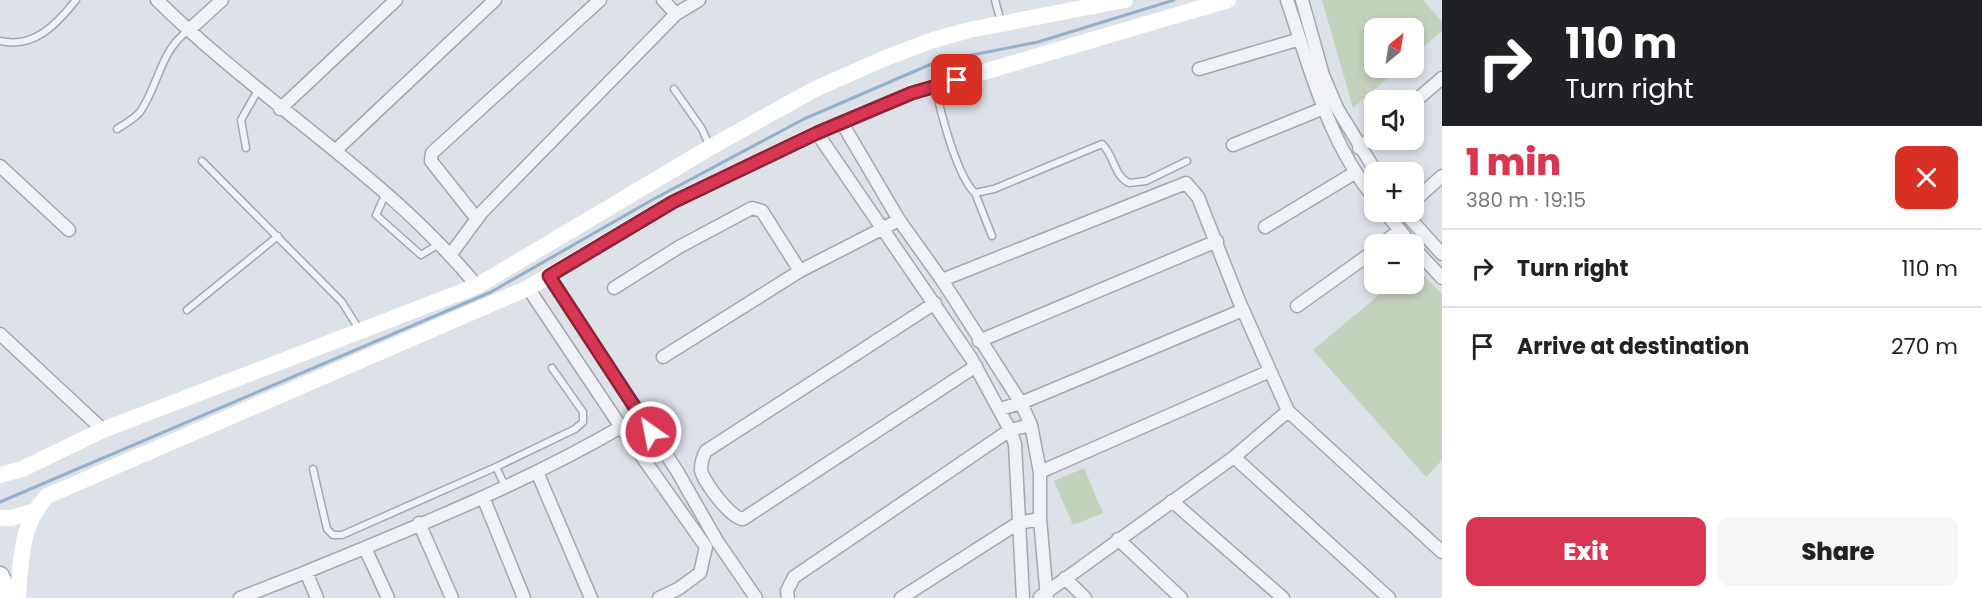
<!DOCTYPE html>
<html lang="en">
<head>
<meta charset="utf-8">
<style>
	body { margin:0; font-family:Poppins,sans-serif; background:#f6f6f6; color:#222; height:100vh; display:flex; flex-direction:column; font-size:22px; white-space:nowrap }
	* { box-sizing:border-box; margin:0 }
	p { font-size:20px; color:#767676 }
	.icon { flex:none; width:33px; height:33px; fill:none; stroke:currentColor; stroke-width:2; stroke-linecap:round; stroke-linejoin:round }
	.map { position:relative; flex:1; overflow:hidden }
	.panel { display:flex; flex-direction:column; background:#fff; width:540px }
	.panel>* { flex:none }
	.guide { background:#202124; color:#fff; overflow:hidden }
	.needle { width:39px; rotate:30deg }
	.fabs { position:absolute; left:1364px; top:18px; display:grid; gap:12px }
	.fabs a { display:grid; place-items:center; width:60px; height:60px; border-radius:12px; background:#fff; box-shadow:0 3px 9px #0003; font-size:30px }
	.pin { position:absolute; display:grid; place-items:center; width:51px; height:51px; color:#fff; margin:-26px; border-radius:12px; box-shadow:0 3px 9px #0006 }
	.me { position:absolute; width:66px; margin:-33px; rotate:327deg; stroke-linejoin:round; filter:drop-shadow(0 0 4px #0008) }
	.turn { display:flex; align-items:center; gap:21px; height:126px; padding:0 24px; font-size:27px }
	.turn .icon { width:78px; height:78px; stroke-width:2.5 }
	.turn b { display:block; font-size:42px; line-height:51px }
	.round { display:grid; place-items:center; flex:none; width:63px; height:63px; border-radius:12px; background:#f6f6f6 }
	.summary { display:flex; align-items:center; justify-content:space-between; height:102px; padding:0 24px }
	h1 { font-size:36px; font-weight:800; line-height:45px; color:#d83653 }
	.action { display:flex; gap:12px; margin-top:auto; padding:12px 24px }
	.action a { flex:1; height:69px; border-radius:12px; background:#d83653; color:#fff; font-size:24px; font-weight:800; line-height:69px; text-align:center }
	.action a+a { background:#f6f6f6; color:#222 }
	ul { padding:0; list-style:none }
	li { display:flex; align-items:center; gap:18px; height:78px; padding:0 24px; border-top:2px solid #e0e0e0 }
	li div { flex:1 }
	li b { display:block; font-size:22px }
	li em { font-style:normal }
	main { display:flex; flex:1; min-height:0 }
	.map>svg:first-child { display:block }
</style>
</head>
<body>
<main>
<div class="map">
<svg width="1442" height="598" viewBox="0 0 1442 598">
	<rect width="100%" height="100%" fill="#dde1e8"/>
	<path fill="#c3d2bd" d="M1322,0H1423L1442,22V31L1413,56V28H1374V68H1400L1353,108Z
		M1413,265L1442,294V460L1426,477L1313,350L1392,284H1413Z
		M1084,468L1103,513L1073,525L1054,481Z"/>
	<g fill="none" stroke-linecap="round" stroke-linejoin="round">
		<path stroke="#94b0cb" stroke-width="3" d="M0,502L491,292L652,200L804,119L936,62L1038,42L1174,0"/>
		<g stroke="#a2a8b2" stroke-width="9">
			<path id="lane" d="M995,0L1001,22
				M0,41C34,49 57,24 76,0
				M936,87C940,112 957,176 975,193L994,189L1102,144C1114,155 1114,176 1129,183L1146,181L1187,161
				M674,89L702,129L710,147
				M117,129C125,124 134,119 140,112C159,85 160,50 189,30
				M246,148L241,120L258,90
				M202,161L342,302L360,331
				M386,193L376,215L421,255L439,244
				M975,193L992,236
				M187,310L278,236
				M496,467L505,486
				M313,469L327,529L333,535H342L496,467L575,429L583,422V412L552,368"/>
		</g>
		<g stroke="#a2a8b2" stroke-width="15">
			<path id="street" d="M157,0C259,101 386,175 477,286
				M663,0L676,14
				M1287,0C1310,68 1328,141 1374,198
				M1302,0L1323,75L1337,108L1376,172
				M189,30L222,0
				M1199,69L1300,39
				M1413,103L1442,78
				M280,109L396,0
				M842,123L899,220L942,280L1021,403L1031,425L1040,472V519L1047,598
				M817,133L971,358L1010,430L1015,444L1023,598
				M1233,145L1324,108
				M1359,148L1374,136
				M336,150L495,0
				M0,166L69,230
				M1413,202L1442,176
				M1385,212L1411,244
				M1404,212L1442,254
				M477,219L431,161L432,153L600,0
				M1265,227L1356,172
				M1382,244L1400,230
				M1413,247L1442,278
				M451,254L482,212L676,14L699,0
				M549,276L677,471L717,541L756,598
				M942,280L1186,183L1198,197L1239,301L1288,411L1442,552
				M528,288L621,427L706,547L700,573L678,589L659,598
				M614,288L679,247L752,208L762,211L800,271
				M935,303L706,451C703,456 701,463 701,470C703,481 731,519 743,519L976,366
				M1297,306L1374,251
				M0,334L103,430
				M979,341L1217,241
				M663,357L800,271L899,220
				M1000,409L1021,403L1243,310
				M1234,457L1389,598
				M537,472L591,598
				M1040,472L1270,371
				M483,497L524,598
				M1172,501L1283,598
				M419,523L452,598
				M1118,539L1181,598
				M365,548L388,598
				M1065,578L1085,598
				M1040,597L1234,457L1288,411
				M240,598L306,572
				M317,598L306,572C413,528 521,485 621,427
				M788,598L787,591L794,577L1010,430L1031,425
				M901,598L1018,523L1040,519"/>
		</g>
		<g stroke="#9ba6b4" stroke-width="21">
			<path id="primary" d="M0,576L10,598"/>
		</g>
		<use href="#lane" stroke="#f0f2f6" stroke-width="6"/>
		<use href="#street" stroke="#f0f2f6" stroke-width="12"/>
		<path stroke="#fff" stroke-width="16" d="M0,475L22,469L103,430L477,286L711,147L813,90L883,59L933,40L969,30L1125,0
			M0,518H12L34,511
			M18,598C21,560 20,525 47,496L528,288L673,202L817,133L912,93L1228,0"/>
		<use href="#primary" stroke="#fff" stroke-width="18"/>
	</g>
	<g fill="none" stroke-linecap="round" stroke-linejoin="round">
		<g stroke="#8c2336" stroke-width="15">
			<path id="route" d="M651,432L549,276L673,202L817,133L912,93L957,80"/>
		</g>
		<use href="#route" stroke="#d83653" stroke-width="10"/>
	</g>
</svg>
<div class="fabs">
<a><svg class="needle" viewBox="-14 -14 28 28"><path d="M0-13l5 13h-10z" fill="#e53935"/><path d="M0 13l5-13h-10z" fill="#767676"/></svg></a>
<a><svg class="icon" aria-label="sound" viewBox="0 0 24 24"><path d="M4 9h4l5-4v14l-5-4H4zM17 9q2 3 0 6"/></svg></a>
<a>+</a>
<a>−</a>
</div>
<div class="pin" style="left:957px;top:80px;background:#d93025"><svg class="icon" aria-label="arrive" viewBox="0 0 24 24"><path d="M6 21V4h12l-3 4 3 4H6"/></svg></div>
<svg class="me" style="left:651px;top:432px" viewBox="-20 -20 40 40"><circle r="17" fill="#d83653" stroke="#fff" stroke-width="3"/><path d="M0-11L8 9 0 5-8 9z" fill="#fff"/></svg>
</div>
<section class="panel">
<div class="guide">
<div class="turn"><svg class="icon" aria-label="right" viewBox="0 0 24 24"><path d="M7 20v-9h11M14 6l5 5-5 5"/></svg><div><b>110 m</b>Turn right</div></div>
</div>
<div class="summary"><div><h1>1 min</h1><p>380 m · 19:15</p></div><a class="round" style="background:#d93025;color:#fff"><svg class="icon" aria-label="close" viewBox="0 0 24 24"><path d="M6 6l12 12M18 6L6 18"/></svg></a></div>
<ul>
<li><svg class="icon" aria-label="right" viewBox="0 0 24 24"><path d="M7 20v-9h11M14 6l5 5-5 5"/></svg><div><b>Turn right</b></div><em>110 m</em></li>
<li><svg class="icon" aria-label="arrive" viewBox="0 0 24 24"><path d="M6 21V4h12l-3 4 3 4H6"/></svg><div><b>Arrive at destination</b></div><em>270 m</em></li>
</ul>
<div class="action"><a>Exit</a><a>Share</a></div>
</section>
</main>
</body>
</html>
